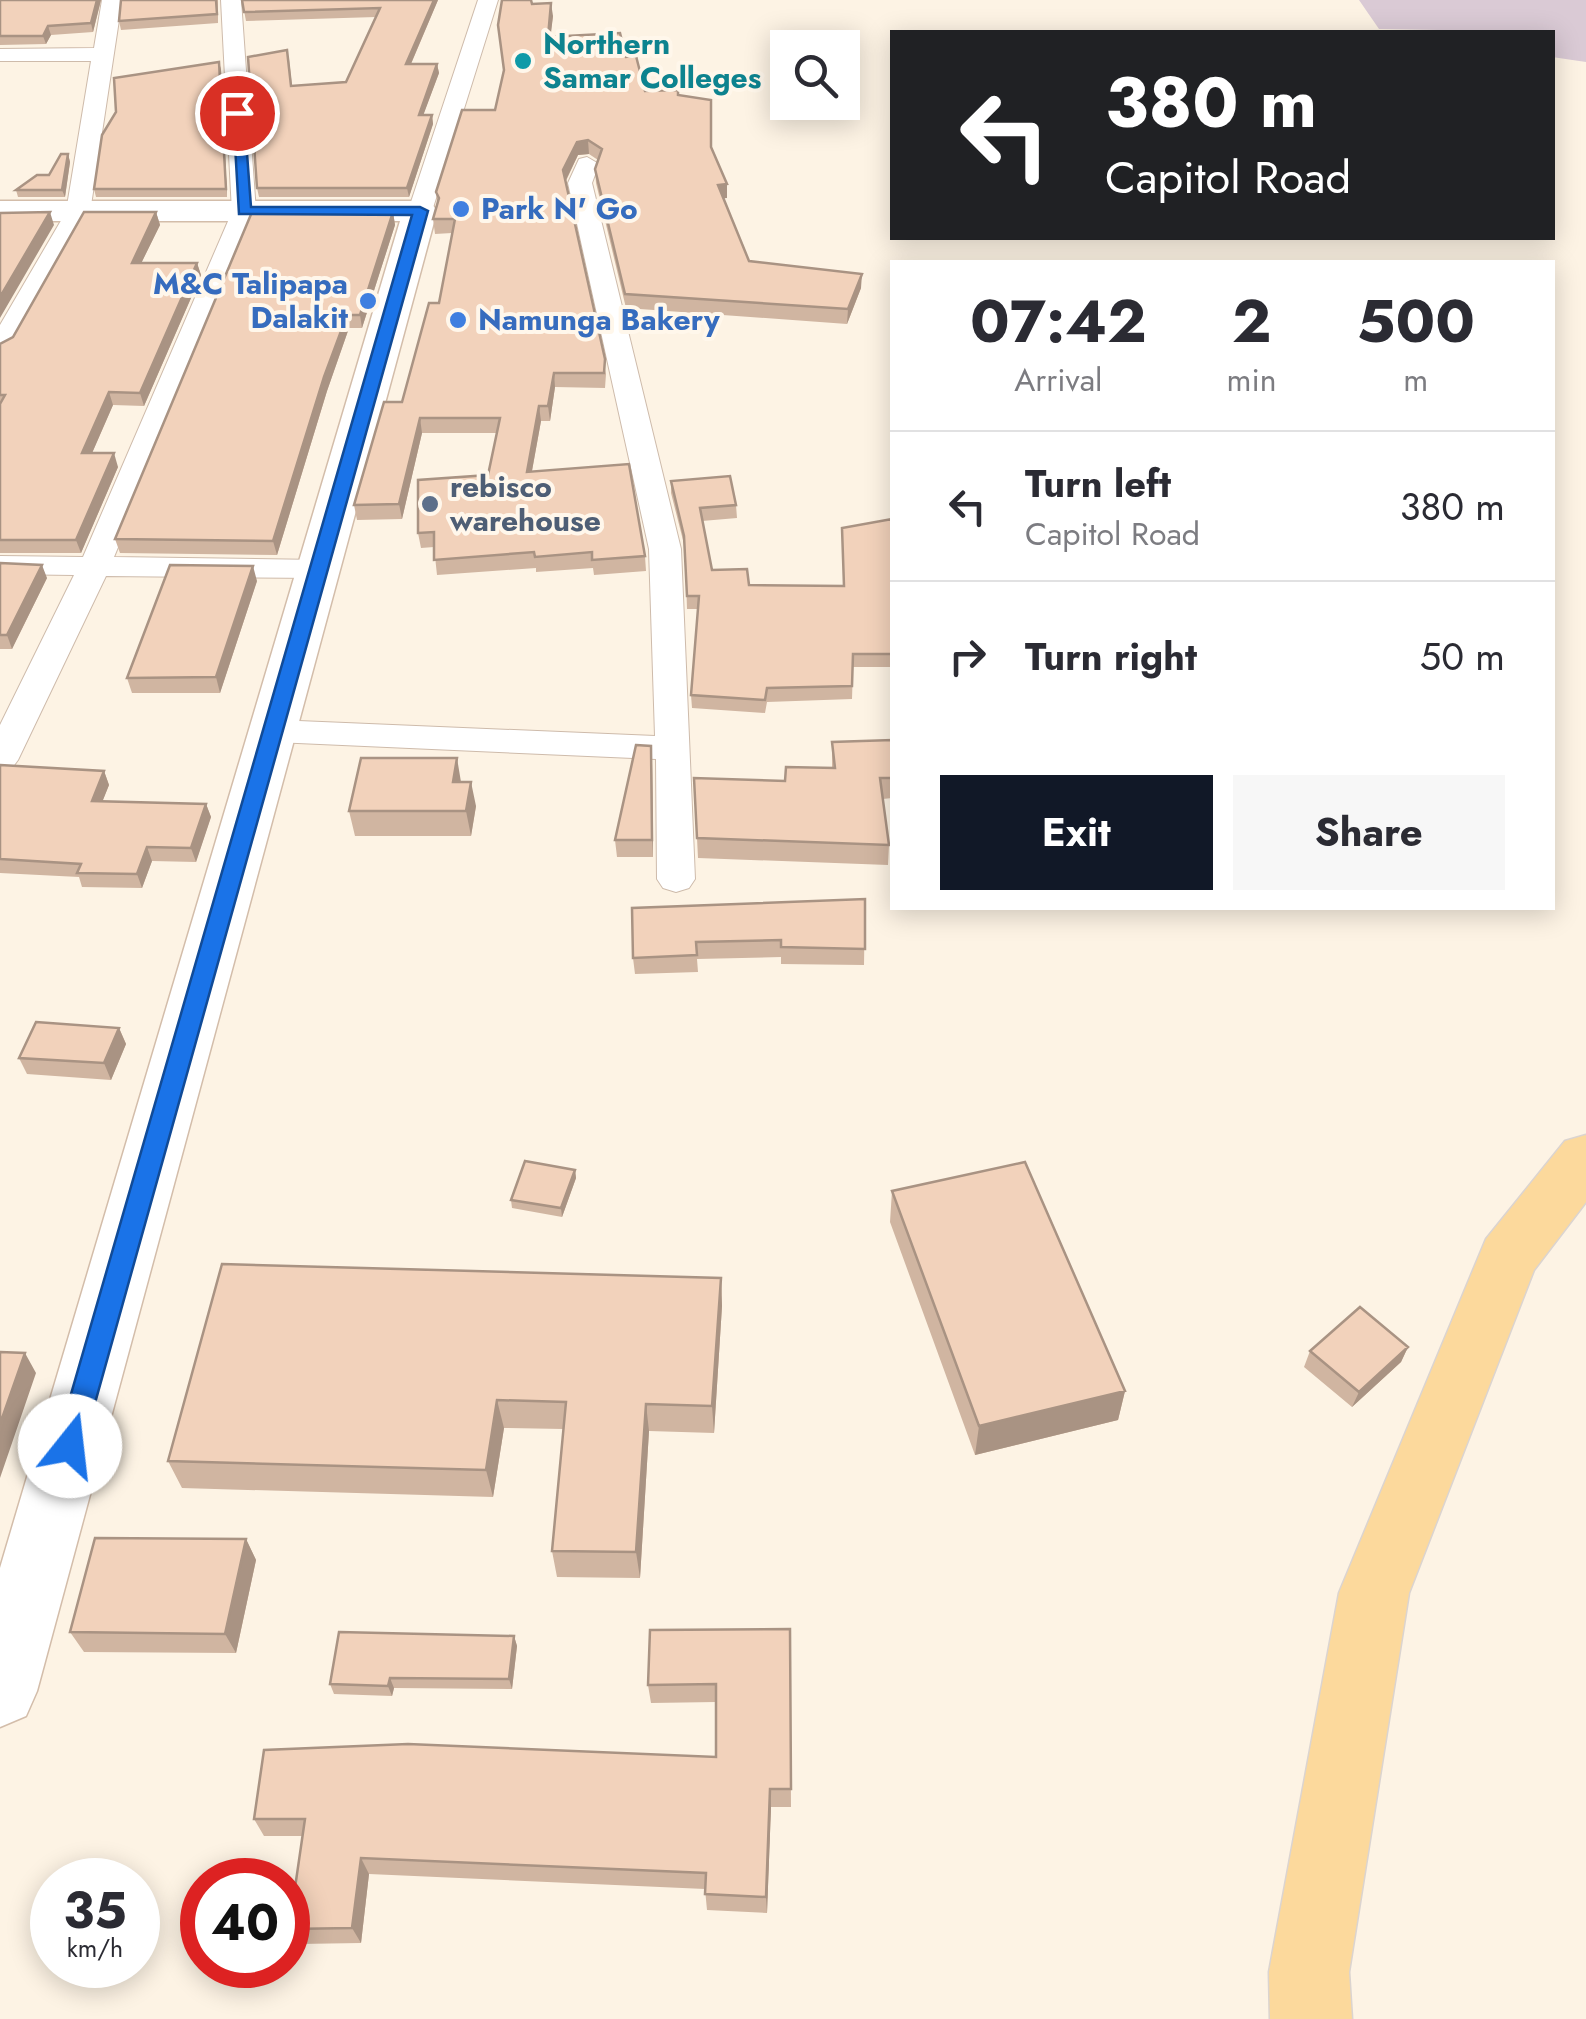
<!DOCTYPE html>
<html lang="en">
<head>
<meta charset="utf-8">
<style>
	body { margin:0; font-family:Jost,sans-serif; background:#f7f7f7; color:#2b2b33; height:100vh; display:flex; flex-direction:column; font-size:38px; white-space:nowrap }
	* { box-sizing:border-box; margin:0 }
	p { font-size:32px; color:#7c7c81 }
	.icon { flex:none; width:55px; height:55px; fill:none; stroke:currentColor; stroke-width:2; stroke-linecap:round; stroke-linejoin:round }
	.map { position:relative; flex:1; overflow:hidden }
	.drawer { position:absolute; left:890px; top:260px; width:665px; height:650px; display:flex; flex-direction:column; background:#fff; border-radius:0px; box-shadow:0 5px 25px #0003 }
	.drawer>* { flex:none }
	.top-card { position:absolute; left:890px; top:30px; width:665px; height:210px; border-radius:0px; box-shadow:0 5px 25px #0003; background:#202124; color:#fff; overflow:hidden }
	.tools { position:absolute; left:770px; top:30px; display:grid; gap:20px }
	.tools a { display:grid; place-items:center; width:90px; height:90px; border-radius:0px; background:#fff; box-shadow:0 5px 25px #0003; font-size:50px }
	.speed { position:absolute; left:30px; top:1858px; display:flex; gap:20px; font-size:50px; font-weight:700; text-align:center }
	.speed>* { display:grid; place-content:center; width:130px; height:130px; border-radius:50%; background:#fff; box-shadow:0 5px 25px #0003; line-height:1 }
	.speed small { font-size:25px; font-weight:400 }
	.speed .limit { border:15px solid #d22; background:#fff; color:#111 }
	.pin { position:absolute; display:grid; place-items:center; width:85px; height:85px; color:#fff; margin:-42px; border:5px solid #fff; border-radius:50%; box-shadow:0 2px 10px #0007 }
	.me { position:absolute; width:110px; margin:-55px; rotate:16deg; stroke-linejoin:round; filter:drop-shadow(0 0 8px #0008) }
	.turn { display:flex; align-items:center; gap:35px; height:210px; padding:0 50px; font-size:45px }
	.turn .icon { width:130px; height:130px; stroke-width:2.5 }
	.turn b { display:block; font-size:70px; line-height:85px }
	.eta { display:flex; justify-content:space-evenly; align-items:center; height:170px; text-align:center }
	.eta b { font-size:60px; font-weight:700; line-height:70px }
	.primary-button { display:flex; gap:20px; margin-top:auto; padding:20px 50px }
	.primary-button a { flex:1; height:115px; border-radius:0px; background:#111827; color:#fff; font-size:40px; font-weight:700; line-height:115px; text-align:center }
	.primary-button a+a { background:#f7f7f7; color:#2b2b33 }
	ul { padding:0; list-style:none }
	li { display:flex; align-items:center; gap:30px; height:150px; padding:0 50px; border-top:2px solid #e1e1e2 }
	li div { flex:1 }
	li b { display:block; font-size:38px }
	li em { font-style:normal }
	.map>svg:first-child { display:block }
</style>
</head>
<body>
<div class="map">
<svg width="1586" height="2019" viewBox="0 0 1586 2019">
	<rect width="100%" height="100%" fill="#fdf3e4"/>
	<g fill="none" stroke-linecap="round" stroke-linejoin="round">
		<path fill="#dacad5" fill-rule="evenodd" d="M1359,0H1586V62L1552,57V32L1379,29Z"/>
		<g stroke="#cebbab" stroke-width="2">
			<path id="street" d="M102,0H122L90,212L14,348L0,356V325L66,212L91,61H0V49L94,48Z
				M221,0H241L256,212L114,557L320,560L336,569L320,578L106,576L18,760L12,768L0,772V725L74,575L0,574V556L83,557L232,212Z
				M478,0H498L432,211L420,218L411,216L408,211Z
				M587,157L599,164L592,183L681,549L695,879L689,888L676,892L663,888L657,879L656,759L275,742L263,739L258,731L263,723L275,720L655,736L649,549L568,183L579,159Z"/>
		</g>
		<g stroke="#d3bdaa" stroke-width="3">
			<path id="secondary" d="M0,201H420L432,204L437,211L37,1691L26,1716L0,1727V1568L400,221H0Z"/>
		</g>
		<g stroke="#dbd4d0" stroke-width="3">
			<path id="primary" d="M1586,1135V1202L1534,1270L1409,1593L1349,1972L1352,2019H1270L1269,1972L1339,1593L1486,1239L1565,1141Z"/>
		</g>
		<use href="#street" fill="#fff" fill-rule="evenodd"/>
		<use href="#secondary" fill="#fff" fill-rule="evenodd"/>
		<use href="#primary" fill="#fcd99c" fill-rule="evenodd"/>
	</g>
	<path fill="#d0b5a1" d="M0,0H101L93,32L51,35L46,44L0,45Z
		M121,0H218V23L121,30L119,21Z
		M242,0H449H438L411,64H437L439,73L423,115H432L433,124L409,197H259L257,188L289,59L292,86L346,82L376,17L246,21Z
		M532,4L553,16L550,37L626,57L645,91L678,95L712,148L727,198H723L749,261L861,288L847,324L626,308L596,183L595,169L598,160L589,154L578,155L566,181L606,374L605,388L555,387L550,421H541L532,471L645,556L646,571L594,575L593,568L536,572V568L437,575L434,547L421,548L418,533L488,475L497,433H422L402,519L357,520L354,505L402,402L439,303L452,233L435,234L433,219L437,203L436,192L495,110Z
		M219,62L221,70L227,197H96L94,189L116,112Z
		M68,154L70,162L65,197H18L16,190L49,175Z
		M156,212L160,225L141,263H197L201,275L144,406L113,405L92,453L118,467L81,553H0V344L13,337Z
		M393,212L395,225L362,328H349L327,391L277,555L120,553L115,539Z
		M671,481L736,505L737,518L702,521L712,570L749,585L843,586L892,519V667H853L852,699L767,702L765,713L692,708L691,695L698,609H687L685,548L671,493Z
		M0,563L47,578L12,649H0Z
		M257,581L220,693H132L127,678Z
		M892,740V798L883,799L889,845L888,865L698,858L697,838L785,781L832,768V742Z
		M652,763L653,857H617L615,840Z
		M0,765L104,771L109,785L102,802L206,804L211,817L196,862L152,861L142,888L82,887L79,877L0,873Z
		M476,806L471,836H355L349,811Z
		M865,899L864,965L781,964V957L697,959L698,972L635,974L633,958Z
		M119,1028L126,1044L111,1080L27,1074L19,1058Z
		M575,1170L576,1178L562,1217L512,1208L511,1200Z
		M892,1191L1125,1391L1118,1420L975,1455L890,1222Z
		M721,1278L722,1306L714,1433L649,1431L640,1578L557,1577L552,1551L563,1429L504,1428L493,1497L182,1488L168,1461Z
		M1408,1347L1401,1362L1352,1407L1304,1367L1310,1351Z
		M246,1539L256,1560L236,1653L84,1652L70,1632Z
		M790,1629L791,1807H771L767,1913L707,1910L705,1889L369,1874L361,1943L299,1944L289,1929L303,1836H264L254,1819L716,1757V1702L651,1703L648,1685Z
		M514,1636L517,1646L512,1689L394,1688L392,1696L334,1694L330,1684Z"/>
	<path fill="#a99383" d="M97,0H101L93,32L91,23Z
		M434,0H438L407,73L406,64Z
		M551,3L553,16L549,50L548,37Z
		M48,26L51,35L46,44L43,36Z
		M219,62L221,70L227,197L226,189Z
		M437,64L439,73L420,124L419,115Z
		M432,115L433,124L409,197L407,188Z
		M588,140L589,154L578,155L564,184L563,170L577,142Z
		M68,154L70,162L65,197L62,190Z
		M727,184V198L718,199V185Z
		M50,212L54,225L0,318V297Z
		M156,212L160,225L135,276L132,263Z
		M393,212L395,225L362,328L360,315Z
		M197,263L201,275L144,406L140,393Z
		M862,274L861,288L847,324L848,309Z
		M347,315L349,328L327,391L277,555L273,541L324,377Z
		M554,373L555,387L550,421L548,406Z
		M109,392L113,405L86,467L82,453Z
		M539,406L541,421L529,487L527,472Z
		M420,418L422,433L402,519L399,504Z
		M114,453L118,467L81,553L76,540Z
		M42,565L47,578L12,649L7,635Z
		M253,566L257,581L220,693L216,677Z
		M651,746L652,763L653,857L652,840Z
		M457,758L461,782H453Z
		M104,771L109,785L97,815L92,801Z
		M471,782L476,806L471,836L466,811Z
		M206,804L211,817L196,862L191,848Z
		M147,847L152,861L142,888L137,874Z
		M119,1028L126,1044L111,1080L104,1063Z
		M575,1170L576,1178L562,1217L561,1208Z
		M721,1278L722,1306L714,1433L712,1406Z
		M1408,1347L1401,1362L1352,1407L1359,1392Z
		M25,1353L36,1373L0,1478V1424Z
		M1125,1391L1118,1420L975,1455L979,1426Z
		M497,1400L504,1428L493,1497L486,1470Z
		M646,1404L649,1431L640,1578L636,1552Z
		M246,1539L256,1560L236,1653L225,1634Z
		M514,1636L517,1646L512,1689L509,1679Z
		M390,1678L394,1688L392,1696L388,1686Z
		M770,1789L771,1807L767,1913L766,1897Z
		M361,1858L369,1874L361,1943L352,1928Z"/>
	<path fill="#f2d2bb" stroke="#a99383" stroke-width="2.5" d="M0,0H97L91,23L48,26L43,36H0Z
		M121,0H216L217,14L119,21Z
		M242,0H434L406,64H437L419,115H432L407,188H257L248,57L287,50L291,86L346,82L380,8L244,12Z
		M502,0H531L532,4L551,3L548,37L620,33L626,57L636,56L645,91L678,90V95L711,100V147L727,184L718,185L749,261L862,274L848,309L625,294L595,169L602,149L588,140L577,142L563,170L605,359L604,373H554L548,406H539L527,472L629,464L645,556L592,560V552L535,557L534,552L434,560V532L418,533V480L488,475L500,418H420L399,504L354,505L384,402H402L429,303H439L455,219H433L439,198L436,192L462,110H495L504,70L498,25Z
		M219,62L226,189H94L102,135L116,112L114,78Z
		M61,154H68L62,190H16L37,175H49Z
		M50,212L0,297V213Z
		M84,212H156L132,263H197L140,393L109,392L82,453H114L76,540H0V404L5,395H0V344L13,337Z
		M252,212H393L360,315H347L324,377L273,541L115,539Z
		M730,476L736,505L700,508L712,570L747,569L749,585L844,586L842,528L892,519V654H853L852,686L767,688L765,700L691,695L699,596H687L684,536L671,481Z
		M0,563L42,565L7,635H0Z
		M170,565L253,566L216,677L127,678Z
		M892,740V778H880L889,845L697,838L694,778L785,781L786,767L835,768L832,742Z
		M636,745L651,746L652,840H615Z
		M361,758H457L453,782H471L466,811H349Z
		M0,765L104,771L92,801L206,804L191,848L147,847L137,874L77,873L81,864L0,859Z
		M865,899V949L781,947V940L696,942L697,955L633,958L632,908Z
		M36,1022L119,1028L104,1063L19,1058Z
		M525,1161L575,1170L561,1208L511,1200Z
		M1025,1162L1125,1391L979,1426L892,1191Z
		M222,1264L721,1278L712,1406L646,1404L636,1552L552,1551L566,1402L497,1400L486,1470L168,1461Z
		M1360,1307L1408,1347L1359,1392L1310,1351Z
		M0,1352L25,1353L0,1424Z
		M95,1538L246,1539L225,1634L70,1632Z
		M790,1629L791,1789H770L766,1897L705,1894L706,1873L361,1858L352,1928L289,1929L305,1819H254L264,1750L408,1744L716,1757V1684L648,1685L650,1630Z
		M339,1632L514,1636L509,1679L390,1678L388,1686L330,1684Z"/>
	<path fill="#1a73e8" stroke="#114b97" stroke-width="2.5" d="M233,110L244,113L251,207H420L428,211L83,1446L79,1455L70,1459L60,1455L56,1446L412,215L239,214Z"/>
	<circle fill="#0f9aa8" stroke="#fff7eb" stroke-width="4" cx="523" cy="61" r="10"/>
	<g fill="#3f7fe0" stroke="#fff7eb" stroke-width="4">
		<circle cx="461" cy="209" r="10"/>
		<circle cx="368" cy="301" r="10"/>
		<circle cx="458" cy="320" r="10"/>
	</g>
	<circle fill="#5c6f8a" stroke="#fff7eb" stroke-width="4" cx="430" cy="504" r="10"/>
	<g text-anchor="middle" stroke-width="8" stroke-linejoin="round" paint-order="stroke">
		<g font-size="30" font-weight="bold" fill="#0d838f" stroke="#fff7eb" text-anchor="start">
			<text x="543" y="54">Northern<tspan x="543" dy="34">Samar Colleges</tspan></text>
		</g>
		<g font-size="30" font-weight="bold" fill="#366cbe" stroke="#fff7eb" text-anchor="start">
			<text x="481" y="219">Park N' Go</text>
			<text x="348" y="294" text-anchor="end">M&amp;C Talipapa<tspan x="348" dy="34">Dalakit</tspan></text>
			<text x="478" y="330">Namunga Bakery</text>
		</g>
		<g font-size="30" font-weight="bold" fill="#4e5e75" stroke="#fff7eb" text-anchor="start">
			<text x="450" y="497">rebisco<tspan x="450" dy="34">warehouse</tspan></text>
		</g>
	</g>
</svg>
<div class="tools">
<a><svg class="icon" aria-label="search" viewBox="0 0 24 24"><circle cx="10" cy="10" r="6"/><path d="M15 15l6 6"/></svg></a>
</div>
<div class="speed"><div>35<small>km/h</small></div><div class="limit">40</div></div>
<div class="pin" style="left:237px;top:113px;background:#d93025"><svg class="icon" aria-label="arrive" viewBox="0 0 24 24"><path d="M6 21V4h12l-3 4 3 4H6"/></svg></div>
<svg class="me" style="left:70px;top:1446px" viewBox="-20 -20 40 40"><circle r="19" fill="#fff"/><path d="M0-13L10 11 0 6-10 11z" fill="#1a73e8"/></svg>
<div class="top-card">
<div class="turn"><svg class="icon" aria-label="left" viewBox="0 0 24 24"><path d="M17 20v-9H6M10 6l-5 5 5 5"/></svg><div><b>380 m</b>Capitol Road</div></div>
</div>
<section class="drawer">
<div class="eta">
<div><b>07:42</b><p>Arrival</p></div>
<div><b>2</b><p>min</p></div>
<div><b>500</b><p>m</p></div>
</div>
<ul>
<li><svg class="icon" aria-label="left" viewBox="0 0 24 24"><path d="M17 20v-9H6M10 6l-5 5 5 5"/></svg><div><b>Turn left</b><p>Capitol Road</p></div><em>380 m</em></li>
<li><svg class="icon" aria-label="right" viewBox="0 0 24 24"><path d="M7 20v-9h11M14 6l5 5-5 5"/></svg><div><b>Turn right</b></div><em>50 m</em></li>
</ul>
<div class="primary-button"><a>Exit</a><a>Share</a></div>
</section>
</div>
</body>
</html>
